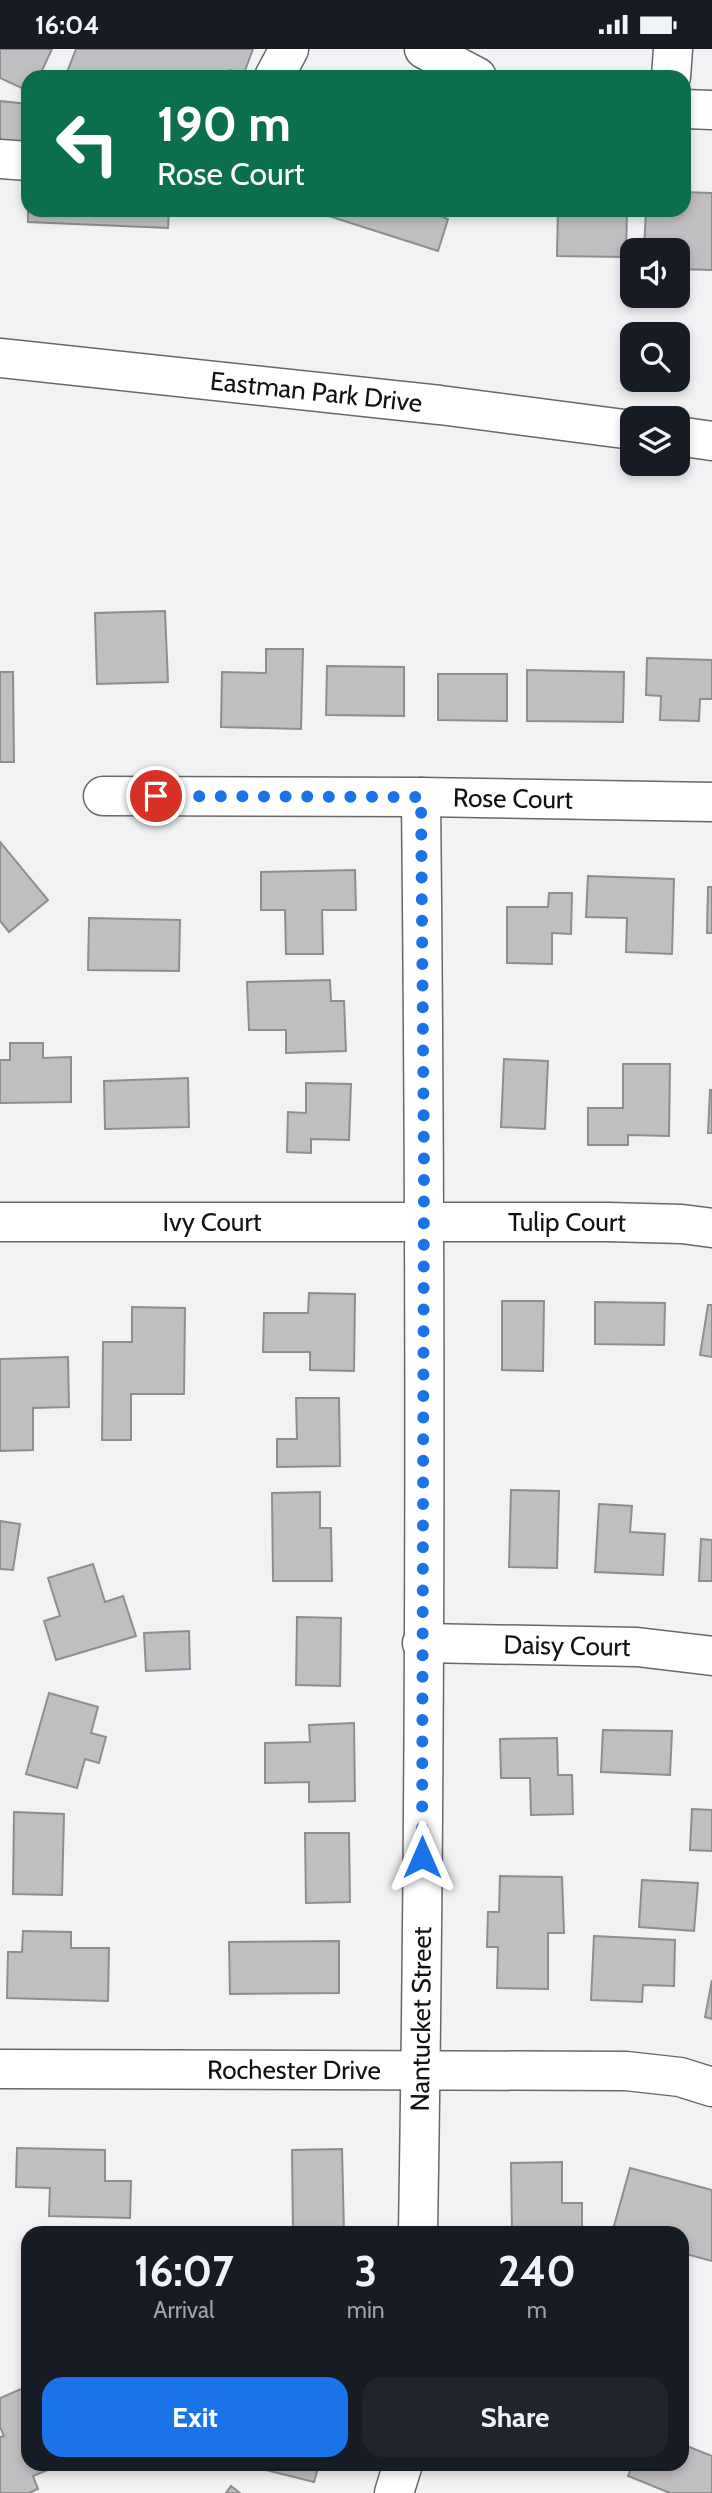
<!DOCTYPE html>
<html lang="en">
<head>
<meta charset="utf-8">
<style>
	body { margin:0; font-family:Cabin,sans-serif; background:#20242c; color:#f1f3f6; height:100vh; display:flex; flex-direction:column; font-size:26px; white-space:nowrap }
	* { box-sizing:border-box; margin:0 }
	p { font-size:23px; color:#9ea1a6 }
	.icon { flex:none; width:38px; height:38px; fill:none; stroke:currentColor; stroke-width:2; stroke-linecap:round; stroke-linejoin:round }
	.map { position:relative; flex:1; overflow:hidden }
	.side { position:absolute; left:21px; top:2177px; width:668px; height:245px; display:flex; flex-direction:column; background:#171b24; border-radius:21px; box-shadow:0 4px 10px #0003 }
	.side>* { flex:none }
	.banner { position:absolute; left:21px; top:21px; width:670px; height:147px; border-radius:21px; box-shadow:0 4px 10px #0003; background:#0b6e4f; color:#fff; overflow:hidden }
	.fabs { position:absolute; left:620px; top:189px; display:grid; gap:14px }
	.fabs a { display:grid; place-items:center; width:70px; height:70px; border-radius:14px; background:#171b24; box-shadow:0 4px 10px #0003; font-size:35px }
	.pin { position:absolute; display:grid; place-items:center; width:60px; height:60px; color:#fff; margin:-30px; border:4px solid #fff; border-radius:50%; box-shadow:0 2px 7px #0007 }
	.me { position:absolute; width:77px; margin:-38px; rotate:0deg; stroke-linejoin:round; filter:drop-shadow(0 0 5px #0008) }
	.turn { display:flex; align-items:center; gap:24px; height:147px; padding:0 21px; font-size:32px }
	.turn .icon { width:91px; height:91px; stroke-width:2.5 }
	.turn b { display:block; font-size:49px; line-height:60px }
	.eta { display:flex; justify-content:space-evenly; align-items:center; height:119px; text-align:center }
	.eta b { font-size:42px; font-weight:700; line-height:49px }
	.button { display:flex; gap:14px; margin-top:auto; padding:14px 21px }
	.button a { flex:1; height:80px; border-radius:21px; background:#1a73e8; color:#fff; font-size:28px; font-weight:700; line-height:80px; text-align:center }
	.button a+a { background:#20242c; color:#f1f3f6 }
	.status { display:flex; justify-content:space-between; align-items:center; height:49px; padding:0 35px; background:#171b24; direction:ltr }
	.status svg { height:19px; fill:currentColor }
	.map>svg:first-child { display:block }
</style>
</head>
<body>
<div class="status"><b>16:04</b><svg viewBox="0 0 49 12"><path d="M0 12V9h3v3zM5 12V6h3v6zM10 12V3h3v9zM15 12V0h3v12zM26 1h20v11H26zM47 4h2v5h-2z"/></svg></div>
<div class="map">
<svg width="712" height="2444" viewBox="0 0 712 2444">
	<rect width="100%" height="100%" fill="#f2f2f5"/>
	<path fill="#c0bec1" stroke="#8e8d90" stroke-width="2" d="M0,0H52L39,28H28V42L0,29Z
		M76,0H253L243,27L230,21L227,28H72L66,26Z
		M0,52L28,55V94L0,91Z
		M684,143L712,144V221L677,220V201H644L646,161H684Z
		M28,161H169L168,179L28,173Z
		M310,161H441L440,167L448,170L438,202Z
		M558,161H627L626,208L557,207Z
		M165,562L168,633L97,635L95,564Z
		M266,600H303L301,680L221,678L222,623L266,624Z
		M647,609L712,611V650H700L699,672L660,671L661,647L646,646Z
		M327,617L404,618V667L326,666Z
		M527,621L624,623L623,673L527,672Z
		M0,623H13L14,713H0Z
		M438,625H507V672L438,671Z
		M0,793L48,851L9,883L0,872Z
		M355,821L356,861H322L323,905H286L285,861H261V823Z
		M588,827L674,830L672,905L626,903L627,869L586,868Z
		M708,838H712V884H707Z
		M549,844H572L571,885L552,884V915L507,914V858H548Z
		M89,869L180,871L179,922L88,921Z
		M330,931L331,952H344L346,1002L286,1004V981H249L247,933Z
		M10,994H43V1009L71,1008V1053L0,1054V1011H10Z
		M504,1010L548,1012L545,1080L501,1078Z
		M623,1015H670L669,1087L628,1086V1096H588V1059H623Z
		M188,1029L189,1078L105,1080L104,1032Z
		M306,1034L351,1035L349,1091L311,1090V1104L287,1103L288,1063L306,1064Z
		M710,1041H712V1084H708Z
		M309,1244L355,1245L354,1322L310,1321V1303H263L264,1264H308Z
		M502,1252H544L543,1322L502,1321Z
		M595,1253L665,1254L664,1296L595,1295Z
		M708,1256H712V1308L700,1306Z
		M132,1258L185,1259L184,1345H131V1391H102L103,1293H132Z
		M68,1308L69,1358L33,1359V1401L0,1402V1310Z
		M296,1349H339L340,1417L277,1418V1390H297Z
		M511,1441L559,1442L557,1519L509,1518Z
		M320,1443V1479H331L332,1532H273L272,1444Z
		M599,1455L632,1457L630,1483L665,1485L663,1526L595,1523Z
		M0,1472L20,1475L13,1521L0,1520Z
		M701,1490L712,1491V1532H699Z
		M93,1515L105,1553L123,1547L136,1587L56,1611L44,1572L60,1567L48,1529Z
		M297,1568L341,1569L340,1637L296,1636Z
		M189,1582L190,1620L146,1622L144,1584Z
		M49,1644L98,1658L91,1684L106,1688L99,1714L85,1710L77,1739L26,1725Z
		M354,1674L355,1752L309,1753V1733L265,1734V1694L310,1693L309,1676Z
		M603,1681L672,1682L670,1726L601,1723Z
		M557,1689L558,1726H572L573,1765L531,1766L530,1729H501L500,1690Z
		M692,1760L712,1761V1802L690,1801Z
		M14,1763L64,1765L62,1846L13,1845Z
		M305,1784H349L350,1853L306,1854Z
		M500,1827L562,1828L564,1884H548V1940L497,1939L498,1898H487L488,1863H499Z
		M642,1831L698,1834L694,1882L639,1878Z
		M23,1882L71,1883V1899H109L108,1952L7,1949L8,1903H22Z
		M594,1887L675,1891L674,1937L643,1936L642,1953L591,1951Z
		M339,1892V1944L230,1945L229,1893Z
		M712,1931V1970L705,1968Z
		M17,2099L105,2101V2132H131L130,2169L49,2167L50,2139L16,2138Z
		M342,2100L344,2183L293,2184L292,2101Z
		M562,2113V2154H582V2180H564V2184H512L511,2114Z
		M630,2119L712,2141V2212L682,2204V2184H612Z
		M28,2337V2415H62L33,2427L38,2440L29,2444H0V2388L4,2387L0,2378V2349Z
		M682,2395L712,2407V2444H670L628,2427L633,2415H682Z
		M267,2415H319L314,2433L266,2421Z
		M231,2437L240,2444H226Z"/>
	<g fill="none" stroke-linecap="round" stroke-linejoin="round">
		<g stroke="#68686b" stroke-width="41">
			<g id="street">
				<path d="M424,0L477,28"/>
				<path d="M274,28L289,0"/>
				<path d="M671,28L673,0"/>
				<path d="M684,60L712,61"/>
				<path d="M0,110L28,112"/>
				<path id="s1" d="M103,747L421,748L712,753"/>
				<path id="s2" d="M0,1173H607L682,1175L712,1179"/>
				<path id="s3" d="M422,1594L637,1598L712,1607"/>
				<path id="s4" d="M0,2020L626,2022L680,2028L712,2038"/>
				<path id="s5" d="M418,2184C426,1705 426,1226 421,748"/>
				<path d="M394,2444L403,2415"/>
			</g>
		</g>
		<g stroke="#68686b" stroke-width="41">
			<g id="secondary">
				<path id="s6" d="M0,309L440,356L632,381"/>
				<path d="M677,387L712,392"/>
			</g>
		</g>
		<use href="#street" stroke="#fff" stroke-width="38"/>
		<use href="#secondary" stroke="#fff" stroke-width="38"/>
	</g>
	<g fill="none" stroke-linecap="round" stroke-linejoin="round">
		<path stroke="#1a73e8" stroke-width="12" stroke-dasharray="0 21.6" d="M156,747L421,748L424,1117L422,1808"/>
	</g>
	<g text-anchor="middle" stroke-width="7" stroke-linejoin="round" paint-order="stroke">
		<g font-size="26" fill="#121213" stroke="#fff">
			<text dy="9" stroke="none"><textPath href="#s6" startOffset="318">Eastman Park Drive</textPath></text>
			<text dy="9" stroke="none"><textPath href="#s1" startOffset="410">Rose Court</textPath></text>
			<text dy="9" stroke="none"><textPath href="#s2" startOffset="212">Ivy Court</textPath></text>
			<text dy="9" stroke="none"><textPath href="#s2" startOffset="567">Tulip Court</textPath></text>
			<text dy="9" stroke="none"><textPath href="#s3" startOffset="145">Daisy Court</textPath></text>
			<text dy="9" stroke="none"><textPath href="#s5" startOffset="214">Nantucket Street</textPath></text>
			<text dy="9" stroke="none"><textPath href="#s4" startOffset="294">Rochester Drive</textPath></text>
		</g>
	</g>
</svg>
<div class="fabs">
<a><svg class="icon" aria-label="sound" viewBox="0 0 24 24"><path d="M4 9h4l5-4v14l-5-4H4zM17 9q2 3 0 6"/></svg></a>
<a><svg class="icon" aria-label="search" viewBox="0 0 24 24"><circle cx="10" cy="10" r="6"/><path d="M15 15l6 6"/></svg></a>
<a><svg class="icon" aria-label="layers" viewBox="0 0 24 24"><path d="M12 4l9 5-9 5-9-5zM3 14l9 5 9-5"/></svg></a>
</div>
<div class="pin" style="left:156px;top:747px;background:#d93025"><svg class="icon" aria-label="arrive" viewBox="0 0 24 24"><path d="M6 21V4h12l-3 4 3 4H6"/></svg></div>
<svg class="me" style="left:422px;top:1808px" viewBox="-20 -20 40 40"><path d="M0-17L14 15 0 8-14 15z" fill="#1a73e8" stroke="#fff" stroke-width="4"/></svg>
<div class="banner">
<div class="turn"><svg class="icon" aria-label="left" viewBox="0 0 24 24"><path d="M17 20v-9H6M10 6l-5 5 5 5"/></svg><div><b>190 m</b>Rose Court</div></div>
</div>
<section class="side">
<div class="eta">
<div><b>16:07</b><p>Arrival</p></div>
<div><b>3</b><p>min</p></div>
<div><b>240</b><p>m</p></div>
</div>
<div class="button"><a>Exit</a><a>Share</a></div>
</section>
</div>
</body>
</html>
